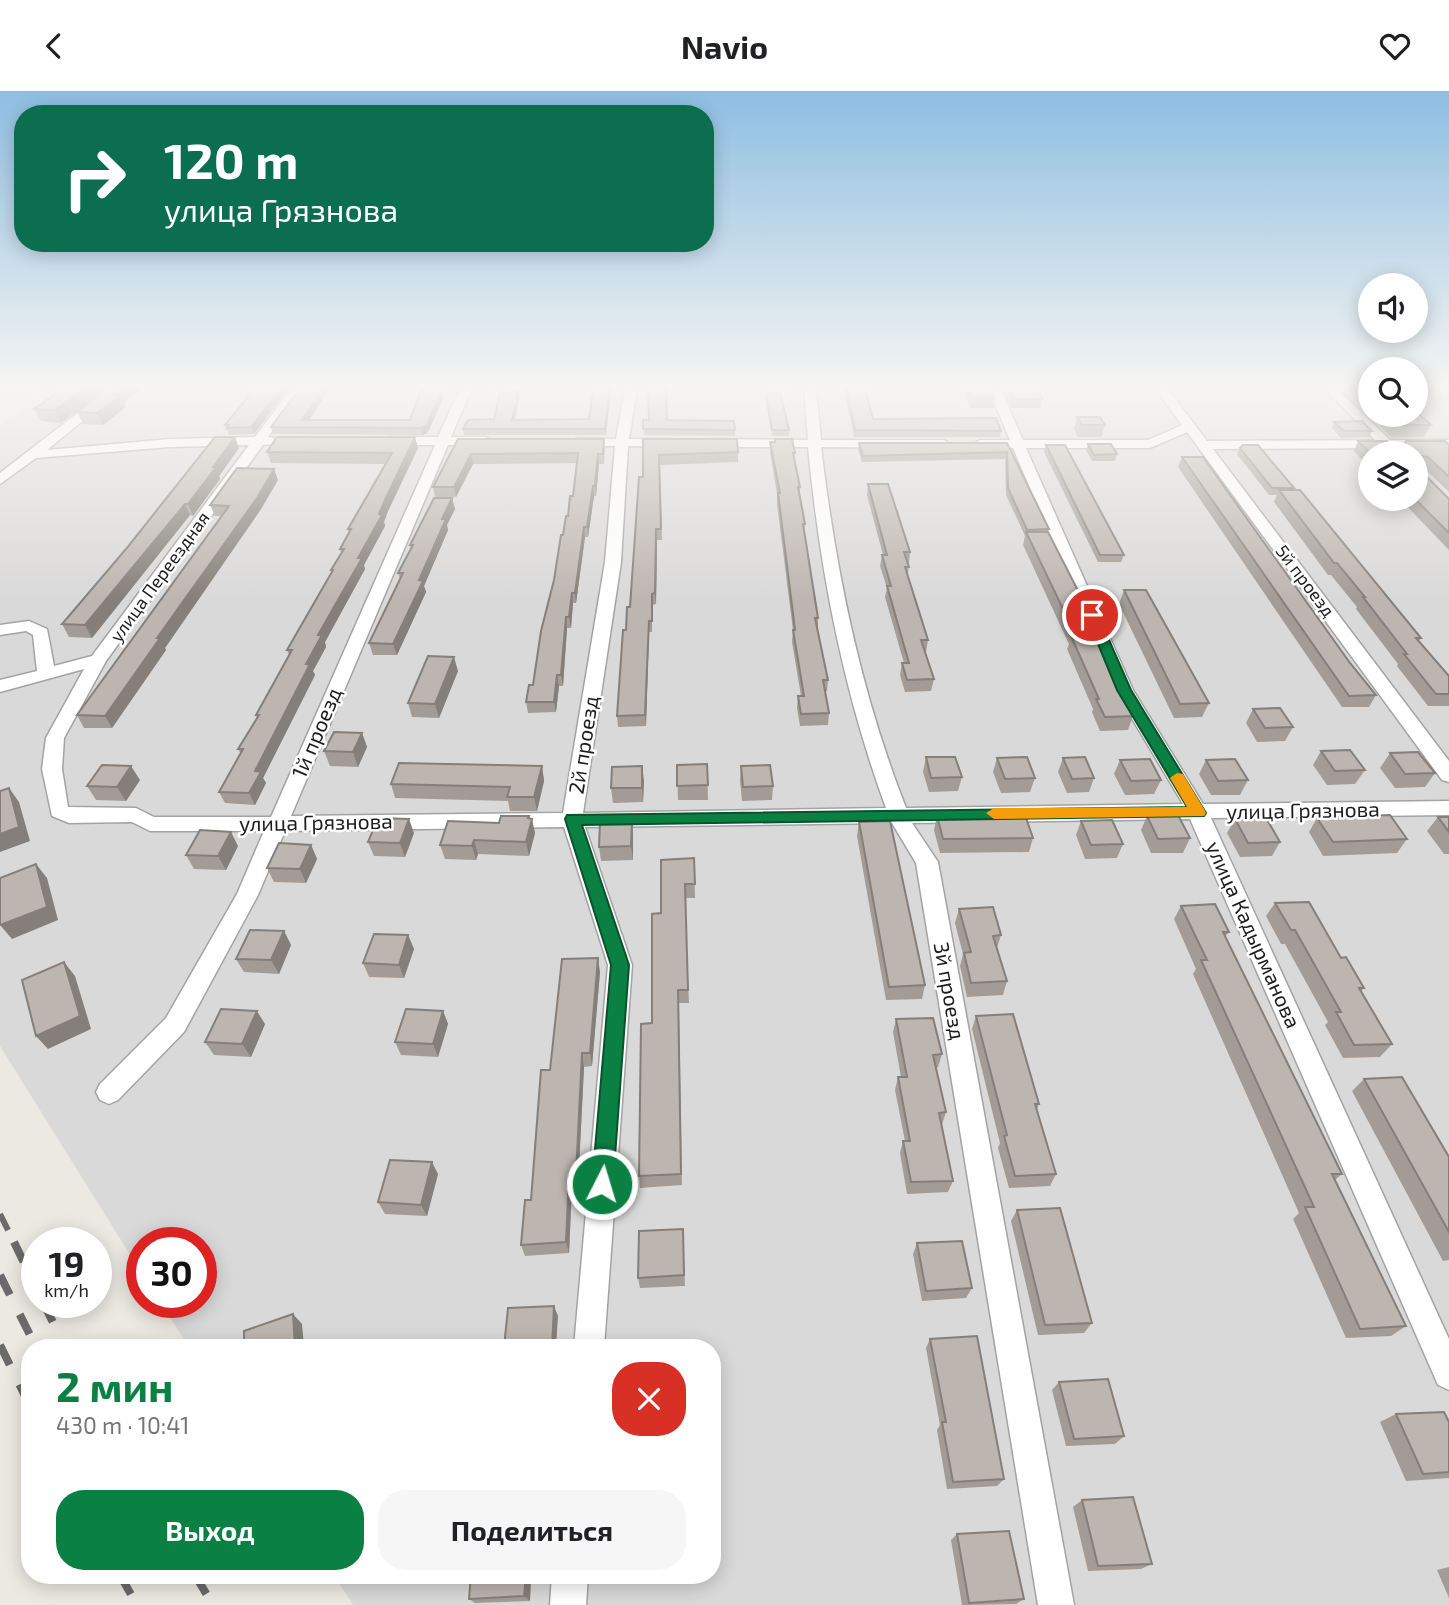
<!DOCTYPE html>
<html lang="ru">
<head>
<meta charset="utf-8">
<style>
	body { margin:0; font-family:"Exo 2",sans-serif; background:#f6f6f6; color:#202124; height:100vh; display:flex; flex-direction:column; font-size:26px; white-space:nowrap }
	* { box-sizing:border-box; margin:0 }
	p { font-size:23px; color:#757577 }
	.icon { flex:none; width:38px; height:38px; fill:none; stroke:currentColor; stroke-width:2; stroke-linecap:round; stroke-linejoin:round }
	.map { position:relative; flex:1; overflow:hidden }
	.drawer { position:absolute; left:21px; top:1248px; width:700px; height:245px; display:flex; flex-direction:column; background:#fff; border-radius:28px; box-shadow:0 4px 18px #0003 }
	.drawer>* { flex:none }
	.guide { position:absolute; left:14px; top:14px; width:700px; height:147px; border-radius:28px; box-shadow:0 4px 18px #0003; background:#0b6e4f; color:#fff; overflow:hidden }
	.buttons { position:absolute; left:1358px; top:182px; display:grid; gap:14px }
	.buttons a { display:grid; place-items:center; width:70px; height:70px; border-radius:50%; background:#fff; box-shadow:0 4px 18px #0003; font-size:35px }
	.speed { position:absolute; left:21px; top:1136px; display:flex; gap:14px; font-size:35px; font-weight:700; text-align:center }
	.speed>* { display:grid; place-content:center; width:91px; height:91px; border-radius:50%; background:#fff; box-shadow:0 4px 18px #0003; line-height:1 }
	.speed small { font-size:18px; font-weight:400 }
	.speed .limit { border:10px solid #d22; background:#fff; color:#111 }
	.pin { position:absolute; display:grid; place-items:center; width:60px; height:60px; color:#fff; margin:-30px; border:4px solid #fff; border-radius:50%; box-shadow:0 2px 7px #0007 }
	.me { position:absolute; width:77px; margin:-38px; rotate:5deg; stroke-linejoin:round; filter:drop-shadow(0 0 5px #0008) }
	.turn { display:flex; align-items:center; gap:24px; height:147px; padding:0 35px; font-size:32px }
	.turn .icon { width:91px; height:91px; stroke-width:2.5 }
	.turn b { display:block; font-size:49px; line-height:60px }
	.round { display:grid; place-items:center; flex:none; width:74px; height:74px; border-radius:28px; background:#f6f6f6 }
	.headline { display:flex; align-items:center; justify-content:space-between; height:119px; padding:0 35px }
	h1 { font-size:42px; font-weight:700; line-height:52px; color:#0b8043 }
	.button { display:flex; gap:14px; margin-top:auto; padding:14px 35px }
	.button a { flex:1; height:80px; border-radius:28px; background:#0b8043; color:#fff; font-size:28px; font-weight:700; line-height:80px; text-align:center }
	.button a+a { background:#f6f6f6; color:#202124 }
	header { display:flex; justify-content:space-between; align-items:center; height:91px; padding:0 35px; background:#fff; font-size:32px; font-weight:700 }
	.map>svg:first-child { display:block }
</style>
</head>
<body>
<header><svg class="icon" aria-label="back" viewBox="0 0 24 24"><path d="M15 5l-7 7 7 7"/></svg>Navio<svg class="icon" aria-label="heart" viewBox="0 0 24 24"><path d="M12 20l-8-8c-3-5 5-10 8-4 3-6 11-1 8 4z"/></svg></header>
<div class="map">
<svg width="1449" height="1514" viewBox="0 0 1449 1514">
	<rect width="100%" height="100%" fill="#ece9e2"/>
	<path fill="#dad9d9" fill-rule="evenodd" d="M50,297H1370V324H1416V297H1449V1514H353L334,1484H712V1256H189L160,1211H201V1152H142V1183L0,955V334ZM1370,362H1416V408H1370Z"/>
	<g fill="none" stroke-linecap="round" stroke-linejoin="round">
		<g stroke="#a3a3a3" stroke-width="3">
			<path id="street" d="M110,297H123L47,359L170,348L255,346L292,297H304L268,346L274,347V353L263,354L106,570L64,647L62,678L68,716L136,717L154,726H271L435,354H388L382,350L388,346H438L460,297H472L451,346H486L492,350L486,354H448L291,725L563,722L605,471L615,355H577L571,351L577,347L616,348L625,297H637L629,348H671L677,352L671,356L628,355L621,471L583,722L886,717C843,600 820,481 808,356H710L704,352L710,348L808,349L804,297H816L821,349H944L950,353L944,357L821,356C836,481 860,600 906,717L1183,713L1115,599L1013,357H980L974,353L980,349H1010L988,297H1000L1023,349H1148L1182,334L1155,297H1167L1207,350L1375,349L1324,297H1336L1390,349H1449V357H1398V362H1388L1383,357L1213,358L1449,670V691L1442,689L1187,341L1150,357H1026L1133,599L1203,713L1449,710V724L1211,727L1449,1248V1299L1438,1294L1190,728L912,732L938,771L1074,1514H1038L916,772L892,732L585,736L632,874L604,1256H574L608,874L564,736L285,740L258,804L184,941L118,1009L109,1013L100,1009L96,1001L100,993L166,927L237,803L264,740H150L132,731L69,732L52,725L42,678L46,647L84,578L0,601V589L37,580L33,544L26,540L0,544V534L29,530L47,538L54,575L92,565L249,354L170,356L36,367L0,393V382Z
				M552,1484H588L586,1514H550Z"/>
		</g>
		<use href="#street" fill="#fff" fill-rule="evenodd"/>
		<path stroke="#6a6a6a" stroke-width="6" stroke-dasharray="18 18" stroke-linecap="butt" d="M0,1123L15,1153"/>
		<path stroke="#6a6a6a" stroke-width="8" stroke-dasharray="22 22" stroke-linecap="butt" d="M14,1151L37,1199
			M0,1184L36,1256
			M43,1211L65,1256
			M0,1254L30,1315
			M120,1484L137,1514
			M195,1484L213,1514"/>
	</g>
	<path fill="#a39c96" d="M64,297H106L61,332L41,330L34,318Z
		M107,297H144L124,311L126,316L103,334L83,333L77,321Z
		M255,297H289L254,343L229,344L225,334Z
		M330,297L309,329H410L444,306L428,341L423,344L273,343L271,336Z
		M484,297H503L502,299L484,300Z
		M593,297H611L606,344H464L463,338L494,328L519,307L515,329L589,328Z
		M767,297H786V301H780L789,339V345H772L766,309V303L780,301H768Z
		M844,297H865L873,328L1001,340L1000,346H854Z
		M962,297H991L995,307L994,317H970Z
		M1001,297H1037L1043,308L1041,317H1012Z
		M1386,324L1431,334L1424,346H1391L1380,336Z
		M1077,326L1105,334L1101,346H1078L1074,338Z
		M643,329H667L735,339V345L644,344Z
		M1334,331L1372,340L1369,346L1341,347L1332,337Z
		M458,348H604L605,358L604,373H599L596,405H594L588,446H585L576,512H573L571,537H567L563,595H559L556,621L528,622L526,611L533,594L563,444L573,405L577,372L473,373L456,406H435L433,396Z
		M643,348L738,361V371L660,374L662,449H657L656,513L652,514V541H649L646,635L618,636L617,625L626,539L630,516L643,386Z
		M1358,350L1393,355L1449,354V401L1423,376H1419V378L1449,408V459L1400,408H1416L1370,362V377L1354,360Z
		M770,351L795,362V371L800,396L799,405L805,433L804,442L818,527V538L828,589L827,600H825L829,622L828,634L800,635L797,617L798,605H801L792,551L793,539L777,413V403L770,361Z
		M859,352H1007L1049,438L1048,441L1095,534L1093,538L1115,584L1114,588L1133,625L1128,639L1100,640L1092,621L1093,618L1067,558L1069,553L1023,454L1025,445L1006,404L1005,368L862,371L858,359Z
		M1088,353L1117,363L1115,370H1092L1086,359Z
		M1046,354L1124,464L1121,471H1098L1044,361Z
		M239,357L219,385L220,388L193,425L190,424L92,547L69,546L62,533Z
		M418,357L388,420L384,431L385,435L364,474L365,478L325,551L326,556L313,580L315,584L263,687L266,692L255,714L225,712L219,701L241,663L238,658L257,627L256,624L289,564L287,559L332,482L331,479L341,462L340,458L349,442L348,438L386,373L271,372L267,361Z
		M1240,357L1294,397L1293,399L1421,547L1419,550L1449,585V615H1428L1397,575L1398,573L1356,518L1357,516L1331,484H1328L1274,411L1277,404H1269L1237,363Z
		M1182,366L1376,604L1369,616H1342L1178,376Z
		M278,389L261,418L165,557L166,559L112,637H84L77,624L221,425H215L210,414Z
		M868,393L910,461L908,484L928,549L926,561H925L934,588L931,600L905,601L900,584L902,572H904L885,506L887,497L880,475L882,464H883L867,404Z
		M452,407L455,418L447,434L448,439L424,495L426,501L397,564H373L369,552L400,488L398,482L411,458L410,454Z
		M1124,499L1209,612L1202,626L1174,627L1119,513Z
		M458,580L439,627L412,626L408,612Z
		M1253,618L1293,636L1285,650L1257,651L1246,632Z
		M362,642L367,656L358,676L330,675L324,660Z
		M1321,660L1365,679L1355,693L1327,694L1313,674Z
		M1390,662L1435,682L1425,696L1395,697L1380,677Z
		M926,666L962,686L958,700L929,701L923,681Z
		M997,667L1035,687L1030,701L1001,702L993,681Z
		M1063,667L1094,687L1089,701L1067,702L1058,681Z
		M1120,669L1161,689L1154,703L1125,704L1114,683Z
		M1206,669L1248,689L1240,704H1211L1199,683Z
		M707,673L708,709H678L677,674Z
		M542,675L544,690L537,720H510L508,710L395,707L391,693Z
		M741,675L773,695L772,709L742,710L740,689Z
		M140,689L126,710L96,709L87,695Z
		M644,689L643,711L613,712L611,697Z
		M529,725L535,742L529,765L478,763L476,769L445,768L440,754L499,732Z
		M937,725L1033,747L1029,761L940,762L934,739Z
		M1147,725L1190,747L1183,762H1151L1141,739Z
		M1438,726H1449V763H1444L1427,740Z
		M1317,727L1407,748L1397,762L1323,765L1309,741Z
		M1235,728L1280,751L1272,765L1240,766L1227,742Z
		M1081,730L1123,753L1117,767L1085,768L1076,744Z
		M632,731L633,745V769L601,770L599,756Z
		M859,731L925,894L922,908L886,909L857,745Z
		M414,742L405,766L374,765L368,751Z
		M311,754L317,768L306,792L274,791L267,777Z
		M238,755L226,779L194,778L186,764Z
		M694,767L695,807H685L689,912H679L682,1094L640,1097L639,1085L661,822Z
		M1275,812L1341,867L1364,897L1361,900L1392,953L1380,966L1343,967L1325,934L1328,931L1285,853H1281L1266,825Z
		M1181,815L1229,841L1225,846L1342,1083L1335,1089L1406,1235L1391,1245L1346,1247L1293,1128L1299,1122L1193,883L1196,878L1174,828Z
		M959,818L1001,844L997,857L1007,890L1003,904L967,906L960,875L963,863L955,832Z
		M284,840L291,854L279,883L244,881L236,868Z
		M408,844L414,858L404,887L369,886L363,872Z
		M600,881L592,975L584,976L578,1096H572L569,1162L525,1165L521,1154L531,1109L550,979Z
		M443,920L448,933L438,966L401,964L395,951Z
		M976,925L1039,1013L1037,1018L1056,1083L1050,1095L1009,1097L998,1057L1000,1052L972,938Z
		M896,928L942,963L938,976L936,977L946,1021L942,1034L953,1090L948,1101L907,1103L900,1062L903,1050H905L895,999L898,986H901L893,941Z
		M265,933L251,966L214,964L205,951Z
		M1364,988L1449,1066V1169L1443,1170L1352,1000Z
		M438,1083L427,1125L385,1123L378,1111Z
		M1017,1119L1092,1232L1084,1242L1038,1244L1011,1130Z
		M683,1138L685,1195L640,1197L638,1187Z
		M917,1152L972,1197L966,1207L922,1210L913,1163Z
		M930,1248L1004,1388L997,1395L947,1398L937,1339L940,1334L926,1257Z
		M1059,1291L1124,1345L1115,1353L1066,1355L1052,1299Z
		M1396,1323L1449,1331V1387L1406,1390L1380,1331Z
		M1082,1409L1152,1473L1141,1478L1088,1480L1073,1416Z
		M957,1443L1024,1508L1016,1513L962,1514L951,1449Z
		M1449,1476V1507L1437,1479Z
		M471,1484H531L530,1510L475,1512L469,1508Z"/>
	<path fill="#847f7a" d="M85,297H106L61,332L55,319Z
		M122,297H144L124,311L126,316L103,334L97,322L112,304Z
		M282,297H289L254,343L251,336Z
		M324,297H330L304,336L302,329Z
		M610,297H611L606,344L605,338Z
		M442,299L444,306L428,341L423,344L421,337Z
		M519,301V307L513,335L512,329Z
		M235,346L239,357L219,385L220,388L193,425L188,413Z
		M415,346L418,357L388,420L384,431L385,435L364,474L365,478L325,551L326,556L313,580L315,584L263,687L266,692L255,714L249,702L255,680L306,573L318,544L358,467Z
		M471,363L473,373L456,406L454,396Z
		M598,363L599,373L596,405L595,395Z
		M274,378L278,389L261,418L165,557L166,559L112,637L105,625L157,547Z
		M593,395L594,405L588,446L587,436Z
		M452,407L455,418L447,434L448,439L424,495L426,501L397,564L393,553L442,428Z
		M185,413L190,424L92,547L85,534Z
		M584,436L585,446L576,512L575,502Z
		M656,438L657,449L656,513L655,502Z
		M572,502L573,512L571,537L569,526Z
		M566,526L567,537L563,595L561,584Z
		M649,530V541L646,635L645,624Z
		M454,566L458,580L439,627L435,613Z
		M557,584L559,595L556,621L554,611Z
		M362,642L367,656L358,676L353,661Z
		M131,675L140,689L126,710L117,696Z
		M542,675L544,690L537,720L534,706Z
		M642,675L644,689L643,711L642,697Z
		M9,697L19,711L30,750L0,761V743Z
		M529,725L530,734L532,728L535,742L529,765L526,751Z
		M409,728L414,742L405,766L400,752Z
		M632,731L633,745V769L631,755Z
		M231,741L238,755L226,779L218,765Z
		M474,749L478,763L476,769L472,755Z
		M311,754L317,768L306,792L300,778Z
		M36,773L47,787L58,829L12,848L0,834Z
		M284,840L291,854L279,883L271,869Z
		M408,844L414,858L404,887L399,874Z
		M598,867L600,881L592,975L590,962Z
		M64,871L75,885L91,938L48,958L36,945Z
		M257,920L265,933L251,966L242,953Z
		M443,920L448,933L438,966L433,953Z
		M582,962L584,976L578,1096L576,1084Z
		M432,1071L438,1083L427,1125L421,1114Z
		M569,1084L572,1096L569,1162L566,1151Z
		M554,1215L558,1225L556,1256H552Z
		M293,1223L302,1233L304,1256H295Z
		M526,1484H531L530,1510L524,1505Z"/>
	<path fill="#bdb5af" stroke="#847f7a" stroke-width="2" d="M64,297H85L55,319L34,318Z
		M107,297H122L112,304H121L97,322L77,321Z
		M255,297H282L251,336L227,337L229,334H225Z
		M300,297H324L302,329H410L421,299H442L427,334L421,337L271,336Z
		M593,297H610L605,338H463L468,329L494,328L500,302L519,301L512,329L589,328Z
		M648,297H666L667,329L734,330L735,339L643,338V329H649Z
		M846,297H865L873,328L996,327L1001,340L855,339Z
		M968,297H991L995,307H972Z
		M1008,297H1037L1043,308H1014Z
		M780,301L789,339H772L766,303Z
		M1419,323L1431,334H1397L1386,324Z
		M1077,326H1100L1105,334H1082Z
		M1362,330L1372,340H1344L1334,331Z
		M215,346H235L213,376H216L188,413H185L85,534L62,533L126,458Z
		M277,346H415L385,409L379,423L382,424L358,467H362L318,544H322L306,573H310L255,680L261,681L249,702L219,701L243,658H238L259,624H256L292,559H287L333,479H331L344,458H340L351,438H348L392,362L267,361Z
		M458,348H604L603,363H598L595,395H593L587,436H584L575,502H572L569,526H566L561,584H557L554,611H526L529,594H533L541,540L554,489L561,444H563L566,425H568L570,405H573L578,362L471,363L454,396H433Z
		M643,348H737L738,361L659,364L661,438H656L655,502L652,503V530H649L645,624L617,625L623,539H626L627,516H630L639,386H643Z
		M775,348H792L795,362H793L800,396H798L805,433H803L818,527H815L828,589H823L829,622L801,623L798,605H804L793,539H795L778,402H780L770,351H775Z
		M1358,350H1387L1393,355H1403L1406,350H1445L1449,354V386L1428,366L1420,365L1419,378L1449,408V442L1415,408L1416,362H1370Z
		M859,352H1007L1049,438L1027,439L1008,397L1007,361L863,365Z
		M1088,353H1111L1117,363L1094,364Z
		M1046,354H1065L1124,464H1100Z
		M1243,354H1258L1294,397H1272L1240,357Z
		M1182,366H1203L1350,572L1376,604L1349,605Z
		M237,377L274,378L257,407L157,547H160L105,625L77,624L229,415L210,414Z
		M868,393H888L910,461H904L909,476H905L928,549H921L934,588L907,589L902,572H909L887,495H891L882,464H887Z
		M1279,399H1300L1421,547H1416L1449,585V603H1436L1404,563H1407L1363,506H1365L1337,472H1334Z
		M434,407H452L442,428H446L419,489L423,490L393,553L369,552L403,482H398L413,454H410Z
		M1026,441H1048L1092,527L1095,534H1091L1115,584H1112L1133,625L1105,626L1096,608H1099L1071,545H1076Z
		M1124,499H1146L1209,612L1180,613Z
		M428,565L454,566L435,613L408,612Z
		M1280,617L1293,636L1265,637L1253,618Z
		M334,641L362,642L353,661L324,660Z
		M1350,659L1365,679L1335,680L1321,660Z
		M1418,661L1435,682L1405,683L1390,662Z
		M926,666H955L962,686L931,687Z
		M1027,666L1035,687L1005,688L997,667Z
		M1085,666L1094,687L1072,688L1063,667Z
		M1150,668L1161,689L1131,690L1120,669Z
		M1235,668L1248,689L1218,690L1206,669Z
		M399,672L542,675L534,706H507L510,696L391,693Z
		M707,673L708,694L677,695V674Z
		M102,674L131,675L117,696L87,695Z
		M770,674L773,695L743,696L741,675Z
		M642,675V697H611L612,676Z
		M9,697L19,736L0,743V700Z
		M1025,724L1033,747L943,748L937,725Z
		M1178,724L1190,747L1158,748L1147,725Z
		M1390,724L1407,748L1333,751L1317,727Z
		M501,725H529L528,727L532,728L526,751L474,749L472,755L440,754L448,730L499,732Z
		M1438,726H1449V741Z
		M378,727L409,728L400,752L368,751Z
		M1266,727L1280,751L1248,752L1235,728Z
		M1112,729L1123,753L1091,754L1081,730Z
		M890,730L925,894L889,896L859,731Z
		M632,731L631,755L599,756L600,732Z
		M200,739L231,741L218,765L186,764Z
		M279,752L311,754L300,778L267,777Z
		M694,767L695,793H685L688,899H678L681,1083L639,1085L641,933L652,932V823L661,822V769Z
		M36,773L47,816L0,834V787Z
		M1309,811L1341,867L1346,866L1364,897H1359L1392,953L1354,954L1336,921H1341L1295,839H1291L1275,812Z
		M1215,813L1229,841H1223L1342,1083H1332L1406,1235L1360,1238L1305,1116H1314L1201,869H1207L1181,815Z
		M993,816L1001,844L993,845L1007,890L971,892L964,862L971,861L959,818Z
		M250,839L284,840L271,869L236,868Z
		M374,843L408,844L399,874L363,872Z
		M598,867L590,962H582L576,1084H569L566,1151L521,1154L525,1109H531L541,979H550L562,868Z
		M64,871L80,925L36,945L22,889Z
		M221,918L257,920L242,953L205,951Z
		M406,918L443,920L433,953L395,951Z
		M1013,923L1039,1013H1035L1056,1083L1015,1085L1004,1045L1007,1044L976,925Z
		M933,927L942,963L933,964L946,1021L939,1022L953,1090L911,1091L903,1050H910L898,986H907L896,928Z
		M1402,986L1449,1066V1141L1364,988Z
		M390,1069L432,1071L421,1114L378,1111Z
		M1060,1117L1092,1232L1045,1234L1017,1119Z
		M683,1138L684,1184L638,1187L639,1140Z
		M962,1150L972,1197L926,1200L917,1152Z
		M554,1215L552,1256H504L508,1217Z
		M293,1223L295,1256H244V1240Z
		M977,1245L1004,1388L953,1391L942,1331H946L930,1248Z
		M1108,1288L1124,1345L1074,1348L1059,1291Z
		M1444,1321L1449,1331V1381L1423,1383L1396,1323Z
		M1133,1406L1152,1473L1098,1475L1082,1409Z
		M1009,1440L1024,1508L969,1512L957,1443Z
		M471,1484H526L524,1505L469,1508Z"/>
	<linearGradient id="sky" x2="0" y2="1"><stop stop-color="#8dbee1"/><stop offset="0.58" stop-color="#f6f5f2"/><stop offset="1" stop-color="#f6f5f2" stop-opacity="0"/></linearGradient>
	<rect width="1449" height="509" fill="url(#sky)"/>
	<path fill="#0b8043" stroke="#07532c" stroke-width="2" d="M1092,520L1098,524L1131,599L1206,722L1204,725L582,734L629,874L613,1093L610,1100L602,1103L595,1100L592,1093L611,874L565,728L567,724L1187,716L1117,599L1086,524Z"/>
	<path fill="#f59e0b" d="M1177,682L1183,683L1204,718L1206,722L1204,725L994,728L986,722L994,717L1187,716L1170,687Z"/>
	<g text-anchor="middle" stroke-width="5" stroke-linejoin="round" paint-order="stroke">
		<g font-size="18" fill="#1c1c1c" stroke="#fff">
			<text transform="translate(160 486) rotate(-54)" y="6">улица Переездная</text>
			<text transform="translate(1305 490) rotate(53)" y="6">5й проезд</text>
		</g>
		<g font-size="21" fill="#1c1c1c" stroke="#fff">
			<text transform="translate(317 642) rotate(-67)" y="7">1й проезд</text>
			<text transform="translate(584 654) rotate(-81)" y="7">2й проезд</text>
			<text transform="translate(1303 720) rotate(-1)" y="7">улица Грязнова</text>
			<text transform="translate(316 732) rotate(-1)" y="7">улица Грязнова</text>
			<text transform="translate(1253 844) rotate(66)" y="7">улица Кадырманова</text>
			<text transform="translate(949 900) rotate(80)" y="7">3й проезд</text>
		</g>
	</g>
</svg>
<div class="buttons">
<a><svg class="icon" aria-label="sound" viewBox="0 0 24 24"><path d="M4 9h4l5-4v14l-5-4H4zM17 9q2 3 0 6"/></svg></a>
<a><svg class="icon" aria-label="search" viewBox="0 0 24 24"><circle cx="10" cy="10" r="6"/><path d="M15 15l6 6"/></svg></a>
<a><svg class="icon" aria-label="layers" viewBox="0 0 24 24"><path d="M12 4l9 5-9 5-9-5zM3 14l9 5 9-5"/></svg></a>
</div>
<div class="speed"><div>19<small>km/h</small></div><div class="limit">30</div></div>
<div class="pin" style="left:1092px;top:524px;background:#d93025"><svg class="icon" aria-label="arrive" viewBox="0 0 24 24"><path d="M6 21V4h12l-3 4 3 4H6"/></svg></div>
<svg class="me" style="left:602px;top:1093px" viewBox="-20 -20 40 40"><circle r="17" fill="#0b8043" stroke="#fff" stroke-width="3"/><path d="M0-11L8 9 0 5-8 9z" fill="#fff"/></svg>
<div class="guide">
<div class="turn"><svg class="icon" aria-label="right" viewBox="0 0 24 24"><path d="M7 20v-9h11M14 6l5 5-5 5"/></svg><div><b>120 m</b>улица Грязнова</div></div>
</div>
<section class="drawer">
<div class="headline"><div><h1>2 мин</h1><p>430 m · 10:41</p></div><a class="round" style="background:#d93025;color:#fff"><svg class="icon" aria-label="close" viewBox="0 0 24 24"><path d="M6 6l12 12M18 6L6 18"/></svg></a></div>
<div class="button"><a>Выход</a><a>Поделиться</a></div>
</section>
</div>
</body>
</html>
